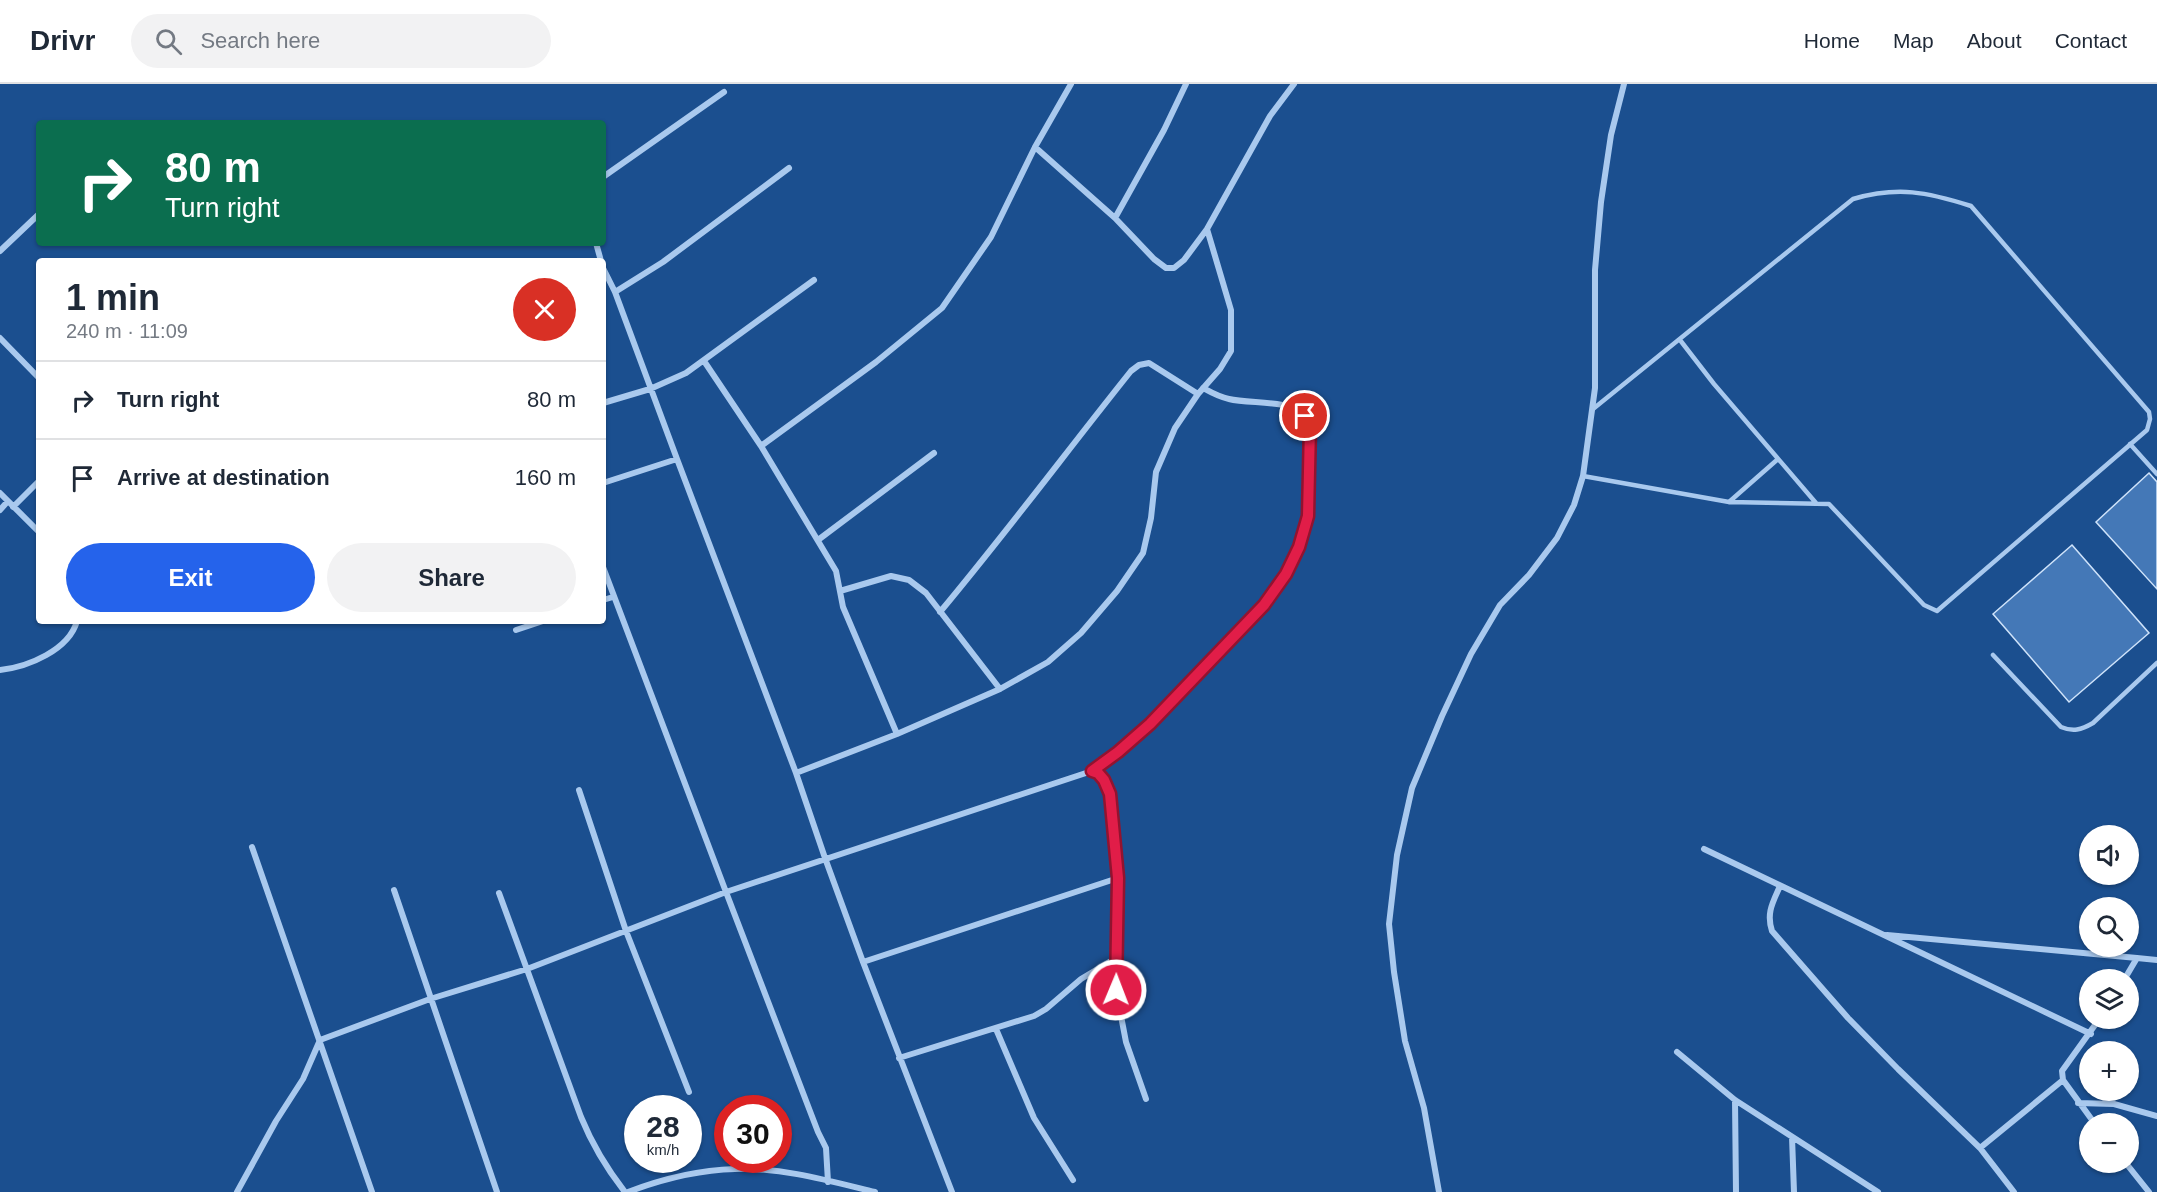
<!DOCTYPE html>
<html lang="en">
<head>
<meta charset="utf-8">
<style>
	body { margin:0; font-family:Arial,sans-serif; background:#f2f2f3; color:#1f2937; height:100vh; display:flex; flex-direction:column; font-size:22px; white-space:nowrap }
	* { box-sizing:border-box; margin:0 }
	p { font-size:20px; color:#747a83 }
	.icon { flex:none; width:33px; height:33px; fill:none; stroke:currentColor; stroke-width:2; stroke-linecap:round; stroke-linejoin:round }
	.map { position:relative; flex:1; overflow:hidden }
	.sheet { position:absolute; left:36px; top:174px; width:570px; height:366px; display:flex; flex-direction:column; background:#fff; border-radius:6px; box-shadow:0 2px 4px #0004 }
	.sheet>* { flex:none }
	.banner { position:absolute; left:36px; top:36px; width:570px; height:126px; border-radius:6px; box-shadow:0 2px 4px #0004; background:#0b6e4f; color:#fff; overflow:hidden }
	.buttons { position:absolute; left:2079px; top:741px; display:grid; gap:12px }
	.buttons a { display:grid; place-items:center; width:60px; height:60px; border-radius:50%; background:#fff; box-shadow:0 2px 4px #0004; font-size:30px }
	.speed { position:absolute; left:624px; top:1011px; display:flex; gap:12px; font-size:30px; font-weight:700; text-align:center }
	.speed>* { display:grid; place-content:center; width:78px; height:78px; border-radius:50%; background:#fff; box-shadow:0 2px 4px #0004; line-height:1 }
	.speed small { font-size:15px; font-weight:400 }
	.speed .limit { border:9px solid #d22; background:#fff; color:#111 }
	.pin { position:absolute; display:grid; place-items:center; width:51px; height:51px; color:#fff; margin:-26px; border:3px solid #fff; border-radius:50%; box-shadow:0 2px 6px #0007 }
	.me { position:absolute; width:66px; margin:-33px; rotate:1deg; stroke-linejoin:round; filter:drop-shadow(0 0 4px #0008) }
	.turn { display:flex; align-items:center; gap:21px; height:126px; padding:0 30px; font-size:27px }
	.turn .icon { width:78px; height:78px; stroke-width:2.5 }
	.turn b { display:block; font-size:42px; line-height:51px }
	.round { display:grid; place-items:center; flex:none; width:63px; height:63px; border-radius:32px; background:#f2f2f3 }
	.overview { display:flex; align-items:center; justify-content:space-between; height:102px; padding:0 30px }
	h1 { font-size:36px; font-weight:800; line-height:45px }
	.cta { display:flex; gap:12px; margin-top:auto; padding:12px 30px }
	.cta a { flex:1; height:69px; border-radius:36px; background:#2563eb; color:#fff; font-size:24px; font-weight:800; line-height:69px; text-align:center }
	.cta a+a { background:#f2f2f3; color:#1f2937 }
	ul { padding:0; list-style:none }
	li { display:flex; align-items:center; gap:18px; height:78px; padding:0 30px; border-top:2px solid #e0e1e3 }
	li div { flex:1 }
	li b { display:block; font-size:22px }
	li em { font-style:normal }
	header { display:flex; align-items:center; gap:36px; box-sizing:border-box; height:84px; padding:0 30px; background:#fff; border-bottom:2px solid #e0e1e3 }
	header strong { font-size:28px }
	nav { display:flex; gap:33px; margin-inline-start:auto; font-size:21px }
	.search { width:420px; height:54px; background:#f2f2f3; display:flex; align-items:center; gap:15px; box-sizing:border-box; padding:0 21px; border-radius:33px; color:#747a83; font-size:22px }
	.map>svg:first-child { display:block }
</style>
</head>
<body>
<header>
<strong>Drivr</strong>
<div class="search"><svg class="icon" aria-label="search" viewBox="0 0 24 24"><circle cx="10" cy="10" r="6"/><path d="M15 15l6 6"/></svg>Search here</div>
<nav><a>Home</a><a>Map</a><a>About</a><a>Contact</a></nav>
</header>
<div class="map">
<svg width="2157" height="1108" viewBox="0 0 2157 1108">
	<rect width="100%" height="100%" fill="#1b4f8f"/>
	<path fill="#4478b7" stroke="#cfe3fa" stroke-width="1.5" d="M2149,389L2157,398V505L2096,438Z
		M2072,461L2149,549L2069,618L1993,530Z"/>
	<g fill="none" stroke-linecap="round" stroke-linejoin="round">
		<path stroke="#a9c9ee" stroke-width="4.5" d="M1680,256L1714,300L1816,419
			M2130,360L2157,390
			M1583,392L1729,418L1829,420L1924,521L1937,527L2147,346L2150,335L2149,328L1971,122C1927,108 1898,102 1853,115L1593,325
			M1729,418L1778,375
			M1993,571L2061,643C2073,648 2081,646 2093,639L2157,579"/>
		<path stroke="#a9c9ee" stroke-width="6" d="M1035,63L1115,134L1154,175L1166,184H1174L1184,176L1207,145
			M789,84L663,178L615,208L677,375L796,689L825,774L863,878L952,1108
			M603,93L724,8
			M1115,134L1164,46L1186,0
			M596,159L601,177
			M0,167L39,130
			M603,184L615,208
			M0,254L39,294
			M704,277L761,362L836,487L843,523L897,650
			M603,319L650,305L686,289L814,196
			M761,362L876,278L942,224L991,153L1035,63L1071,0
			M603,399L677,375
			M0,409L39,448
			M13,423L39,397
			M0,426L8,417
			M818,456L934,369
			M603,483L726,808L1092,687L1118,668L1150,640L1264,521L1286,490L1299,463L1308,432L1310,342C1308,337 1306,333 1303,329C1288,316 1249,320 1229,315C1219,313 1212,309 1203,304
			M840,507L891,492L909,496L926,509L1000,605
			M603,516L613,513
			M940,528C1006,449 1067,367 1131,287L1139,281L1149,279L1198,310
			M516,546L543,537
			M0,586C28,583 69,566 77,537
			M1092,687L1098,689L1104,696L1110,710L1118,794L1116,906L1126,958L1146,1015
			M796,689L897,650L1000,605L1048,578L1081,549L1117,507L1143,469L1151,434L1156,388L1175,344L1198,310L1220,285L1231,267V226L1207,145L1270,32L1294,0
			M579,706L626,847L689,1008
			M252,763L372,1108
			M1704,765L2091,950
			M1780,802C1773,818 1766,829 1772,847L1848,934L1898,985L1980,1064L2014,1108
			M394,806L497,1108
			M499,809L581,1033C592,1060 607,1085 625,1108
			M1887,851L2137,874
			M863,878L1118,794
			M2124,896L2137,874L2157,876
			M996,945L1034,1034L1073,1096
			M1677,968L1735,1016L1878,1108
			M899,974L1034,932L1046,925L1081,895L1116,874
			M1735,1016L1736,1108
			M2078,1019L2114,1020L2157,1032
			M2095,1040L2063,996L2062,987L2100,934
			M1792,1053L1794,1108
			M1980,1064L2063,996
			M2125,1078L2149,1108
			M237,1108L276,1037L303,995L320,956L430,915L527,885L726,808L818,1048L826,1064L828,1098
			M628,1108C662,1095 698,1086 735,1085C781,1083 830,1097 875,1108
			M1439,1108L1424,1024L1405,957L1394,888L1389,840L1397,771L1412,704L1442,632L1471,570L1500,521L1529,491L1557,454L1574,421L1583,392L1595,304V186L1601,118L1611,51L1624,0"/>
	</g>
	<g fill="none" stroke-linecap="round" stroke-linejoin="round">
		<g stroke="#92132f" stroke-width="15">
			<path id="route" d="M1116,906L1118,794L1110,710L1104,696L1098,689L1092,687L1118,668L1150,640L1264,521L1286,490L1299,463L1308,432L1310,342L1305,332"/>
		</g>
		<use href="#route" stroke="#e11d48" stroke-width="10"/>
	</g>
</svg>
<div class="buttons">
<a><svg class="icon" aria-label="sound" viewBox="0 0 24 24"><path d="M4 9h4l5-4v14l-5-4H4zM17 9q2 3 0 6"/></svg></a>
<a><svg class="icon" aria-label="search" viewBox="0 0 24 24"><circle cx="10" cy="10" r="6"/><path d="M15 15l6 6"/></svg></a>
<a><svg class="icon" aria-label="layers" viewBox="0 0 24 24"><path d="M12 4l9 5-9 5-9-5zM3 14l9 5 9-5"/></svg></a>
<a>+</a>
<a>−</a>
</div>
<div class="speed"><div>28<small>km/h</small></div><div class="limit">30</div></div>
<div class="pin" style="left:1305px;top:332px;background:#d93025"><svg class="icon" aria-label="arrive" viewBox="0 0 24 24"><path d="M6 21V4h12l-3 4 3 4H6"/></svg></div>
<svg class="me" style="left:1116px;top:906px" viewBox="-20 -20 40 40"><circle r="17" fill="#e11d48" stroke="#fff" stroke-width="3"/><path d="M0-11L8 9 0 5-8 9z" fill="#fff"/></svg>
<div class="banner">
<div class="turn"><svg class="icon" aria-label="right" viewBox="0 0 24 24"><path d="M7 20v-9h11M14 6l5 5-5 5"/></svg><div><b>80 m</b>Turn right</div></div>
</div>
<section class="sheet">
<div class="overview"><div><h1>1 min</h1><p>240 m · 11:09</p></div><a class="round" style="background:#d93025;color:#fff"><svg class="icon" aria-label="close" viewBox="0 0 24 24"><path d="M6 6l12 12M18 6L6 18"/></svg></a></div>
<ul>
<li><svg class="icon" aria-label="right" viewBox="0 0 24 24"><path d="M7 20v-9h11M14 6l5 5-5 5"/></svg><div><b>Turn right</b></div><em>80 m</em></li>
<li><svg class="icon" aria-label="arrive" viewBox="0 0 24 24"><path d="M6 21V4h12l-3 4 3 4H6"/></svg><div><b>Arrive at destination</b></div><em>160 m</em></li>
</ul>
<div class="cta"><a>Exit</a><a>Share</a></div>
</section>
</div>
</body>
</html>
